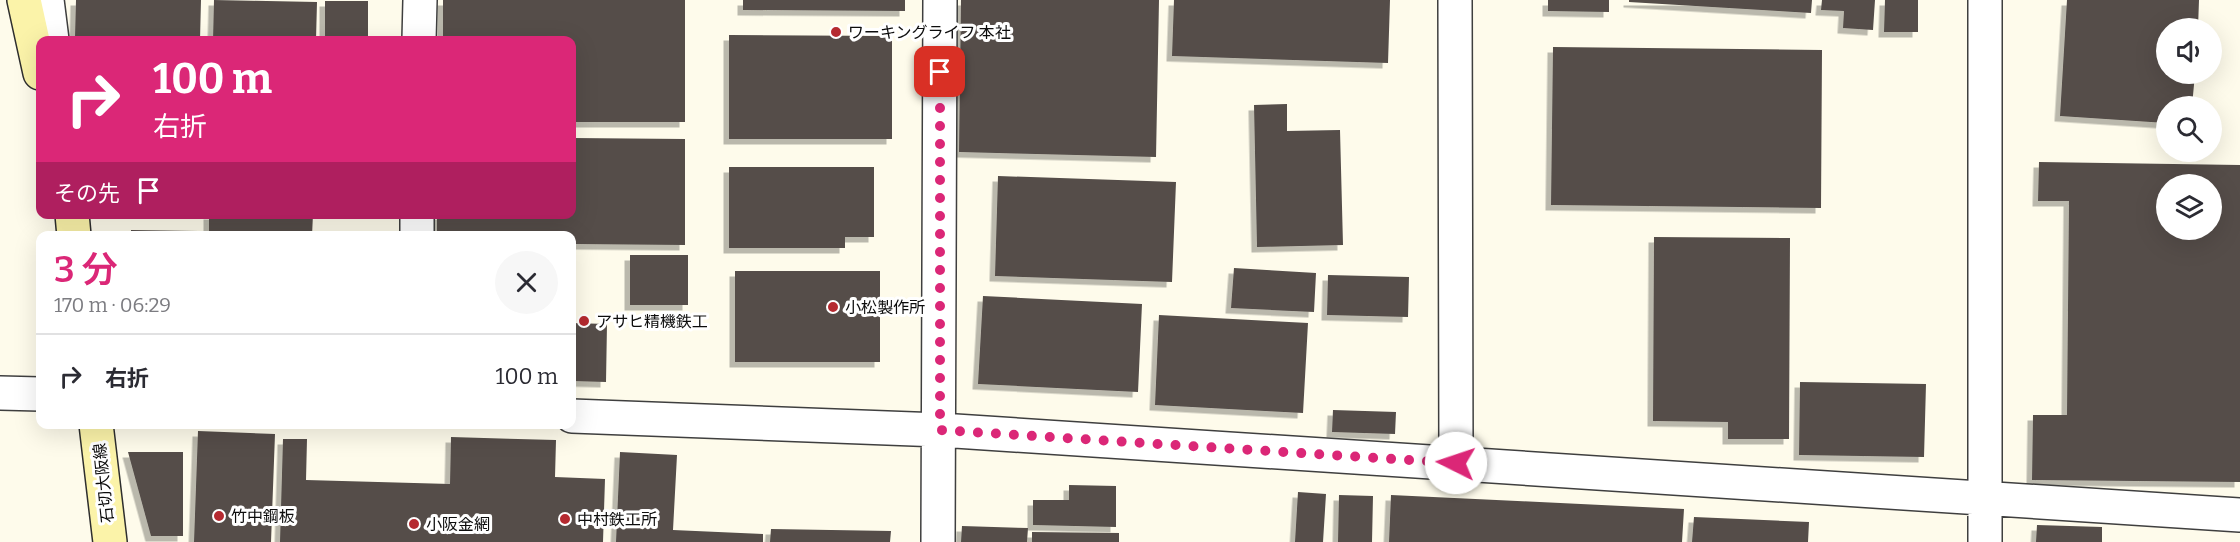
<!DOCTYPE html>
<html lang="ja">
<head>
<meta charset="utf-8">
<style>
	body { margin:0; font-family:Bitter,"Noto Sans JP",serif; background:#f7f7f7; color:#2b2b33; height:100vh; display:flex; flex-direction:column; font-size:22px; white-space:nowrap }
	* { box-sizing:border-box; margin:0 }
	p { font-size:20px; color:#7c7c81 }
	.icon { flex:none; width:33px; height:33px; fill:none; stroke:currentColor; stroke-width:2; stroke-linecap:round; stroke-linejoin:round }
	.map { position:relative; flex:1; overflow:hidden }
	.sheet { position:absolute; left:36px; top:231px; width:540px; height:198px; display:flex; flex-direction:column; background:#fff; border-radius:12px; box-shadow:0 6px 24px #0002 }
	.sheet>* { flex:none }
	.guide { position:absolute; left:36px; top:36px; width:540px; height:183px; border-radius:12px; box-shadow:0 6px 24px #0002; background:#db2777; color:#fff; overflow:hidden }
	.buttons { position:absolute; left:2156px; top:18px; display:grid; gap:12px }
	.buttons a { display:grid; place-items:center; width:66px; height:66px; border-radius:50%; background:#fff; box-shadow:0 6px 24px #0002; font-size:30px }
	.pin { position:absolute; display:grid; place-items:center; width:51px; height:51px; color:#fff; margin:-26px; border-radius:12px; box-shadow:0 3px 9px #0006 }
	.me { position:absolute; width:66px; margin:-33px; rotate:274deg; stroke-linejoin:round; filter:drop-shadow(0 0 4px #0008) }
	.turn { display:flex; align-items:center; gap:21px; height:126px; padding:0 18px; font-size:27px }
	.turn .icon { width:78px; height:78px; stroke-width:2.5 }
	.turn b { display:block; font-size:42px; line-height:51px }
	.then { display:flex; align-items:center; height:57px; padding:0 18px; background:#0003; gap:12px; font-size:22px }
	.round { display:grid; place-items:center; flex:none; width:63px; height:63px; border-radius:32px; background:#f7f7f7 }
	.summary { display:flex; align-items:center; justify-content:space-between; height:102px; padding:0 18px }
	h1 { font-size:36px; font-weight:600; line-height:45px; color:#db2777 }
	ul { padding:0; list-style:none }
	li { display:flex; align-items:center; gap:18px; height:84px; padding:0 18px; border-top:2px solid #e1e1e2 }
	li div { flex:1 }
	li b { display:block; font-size:22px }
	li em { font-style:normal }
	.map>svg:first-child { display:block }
</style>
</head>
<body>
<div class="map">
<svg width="2240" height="542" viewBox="0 0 2240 542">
	<defs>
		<filter id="shadow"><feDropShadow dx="-5.5" dy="5.5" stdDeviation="0" flood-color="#0004"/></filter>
	</defs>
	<rect width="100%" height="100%" fill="#fefbeb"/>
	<path fill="#544d49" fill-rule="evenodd" filter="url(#shadow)" d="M76,0H201L200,40H101V38L75,37Z
		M214,0L317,2L316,40H213Z
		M443,0H685V122H572V40H443Z
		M743,0H905V11L743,10Z
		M961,0H1159L1156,157L959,152Z
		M1174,0H1390L1388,63L1172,56Z
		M1548,0H1609V12L1548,11Z
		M1629,0H1812L1811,13L1629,2Z
		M1822,0H1875L1873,30L1843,28L1844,11L1821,10Z
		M1885,0H1918V32H1884Z
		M2067,0H2199L2198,28H2166V74H2195L2192,106H2166V123L2060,116Z
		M325,1H368V40H325Z
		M729,35L892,36V139H729Z
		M1553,47L1822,50L1821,208L1551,205Z
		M1287,104V131L1340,130L1343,245L1257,247L1254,105Z
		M572,138L685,139V245L572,244V236H437V214H572Z
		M2039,162L2240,165V482L2032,480L2033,415H2067L2069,201H2038ZM2166,184H2211V230H2166Z
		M729,167H874V237H845V248H729Z
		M998,176L1176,182L1172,282L995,276Z
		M209,214H313L312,236H209Z
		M131,230L198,231V236H131Z
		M1654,237L1790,238L1789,439H1728V422L1653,421Z
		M630,255H688V305H630Z
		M1234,268L1316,273L1314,312L1231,308Z
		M735,271H880V362H735Z
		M1328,275L1409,277L1408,317L1327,315Z
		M983,296L1142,304L1138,392L978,384Z
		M1159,315L1308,323L1303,413L1155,405Z
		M572,323L607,324L606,382L572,381Z
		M1800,382L1926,384L1924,457L1799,455Z
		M1333,410L1396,412L1395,434L1332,432Z
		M198,431L275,434L271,542H194Z
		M451,437L556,440L555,477L605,479L603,542H280L283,439H307L306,480L450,484Z
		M128,452H183V536H151Z
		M620,452L677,455L673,530L763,534V542H616Z
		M1069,485L1116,486V527L1033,525V500H1069Z
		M1298,492L1326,494L1323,542H1295Z
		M1339,495L1373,496L1372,542H1338Z
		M1391,495L1684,509L1682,542H1389Z
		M1694,517L1809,522L1808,542H1692Z
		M2037,525L2102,527V542H2036Z
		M962,526L1028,528L1027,542H961Z
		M771,529L891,531L890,542H770Z
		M1032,532L1119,533V542H1032Z"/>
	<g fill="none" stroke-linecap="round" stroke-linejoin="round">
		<g stroke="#3f3f3f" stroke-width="36">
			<path id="minor" d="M1455,0L1456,463
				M1985,0V542
				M419,40L420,0
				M417,236V214
				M0,393L40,394
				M572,416L940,430L2240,515
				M938,542L940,0"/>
		</g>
		<g stroke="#3f3f3f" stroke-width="36">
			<path id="tertiary" d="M47,0L52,40"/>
		</g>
		<g stroke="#2e2e2e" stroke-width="36">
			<path id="secondary" d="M24,0L40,73
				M72,214L74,236
				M96,424L110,542"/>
		</g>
		<use href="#minor" stroke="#fff" stroke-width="33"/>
		<use href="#tertiary" stroke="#fff" stroke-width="33"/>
		<use href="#secondary" stroke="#fbf3a9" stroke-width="33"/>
	</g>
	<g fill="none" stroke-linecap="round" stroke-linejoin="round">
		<path stroke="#db2777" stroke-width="10" stroke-dasharray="0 18" d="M940,72V430L1456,463"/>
	</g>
	<g fill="#b52a30" stroke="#fff" stroke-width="2">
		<circle cx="836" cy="32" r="6"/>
		<circle cx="833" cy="307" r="6"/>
		<circle cx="584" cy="321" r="6"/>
		<circle cx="219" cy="516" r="6"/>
		<circle cx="565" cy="519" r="6"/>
		<circle cx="414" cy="524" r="6"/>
	</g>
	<g text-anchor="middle" stroke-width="6" stroke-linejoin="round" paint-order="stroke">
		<g font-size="16" fill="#0c0c0c" stroke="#fff" text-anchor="start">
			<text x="848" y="38">ワーキングライフ 本社</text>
			<text x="845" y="313">小松製作所</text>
			<text x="596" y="327">アサヒ精機鉄工</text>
			<text x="231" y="522">竹中鋼板</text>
			<text x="577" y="525">中村鉄工所</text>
			<text x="426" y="530">小阪金網</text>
		</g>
		<g font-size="16" fill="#0c0c0c" stroke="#fff">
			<text transform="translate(103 483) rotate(-96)" y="6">石切大阪線</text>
		</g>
	</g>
</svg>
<div class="buttons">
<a><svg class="icon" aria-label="sound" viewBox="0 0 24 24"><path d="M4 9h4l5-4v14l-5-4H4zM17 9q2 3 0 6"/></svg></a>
<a><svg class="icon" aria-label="search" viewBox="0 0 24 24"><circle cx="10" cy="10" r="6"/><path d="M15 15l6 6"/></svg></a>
<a><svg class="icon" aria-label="layers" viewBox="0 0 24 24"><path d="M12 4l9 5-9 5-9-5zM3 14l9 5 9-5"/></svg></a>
</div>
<div class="pin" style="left:940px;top:72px;background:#d93025"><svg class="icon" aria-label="arrive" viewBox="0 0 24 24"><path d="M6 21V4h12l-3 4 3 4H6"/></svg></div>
<svg class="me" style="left:1456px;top:463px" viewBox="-20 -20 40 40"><circle r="19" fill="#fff"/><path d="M0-13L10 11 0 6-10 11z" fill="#db2777"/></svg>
<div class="guide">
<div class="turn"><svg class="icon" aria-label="right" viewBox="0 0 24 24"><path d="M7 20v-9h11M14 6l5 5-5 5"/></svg><div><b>100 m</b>右折</div></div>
<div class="then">その先<svg class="icon" aria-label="arrive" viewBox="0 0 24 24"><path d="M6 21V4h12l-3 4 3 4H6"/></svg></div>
</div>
<section class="sheet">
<div class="summary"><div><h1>3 分</h1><p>170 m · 06:29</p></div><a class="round"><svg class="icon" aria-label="close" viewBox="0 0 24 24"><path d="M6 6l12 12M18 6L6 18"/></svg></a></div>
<ul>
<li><svg class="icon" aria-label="right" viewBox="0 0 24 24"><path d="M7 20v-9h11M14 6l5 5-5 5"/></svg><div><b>右折</b></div><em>100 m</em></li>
</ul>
</section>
</div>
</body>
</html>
